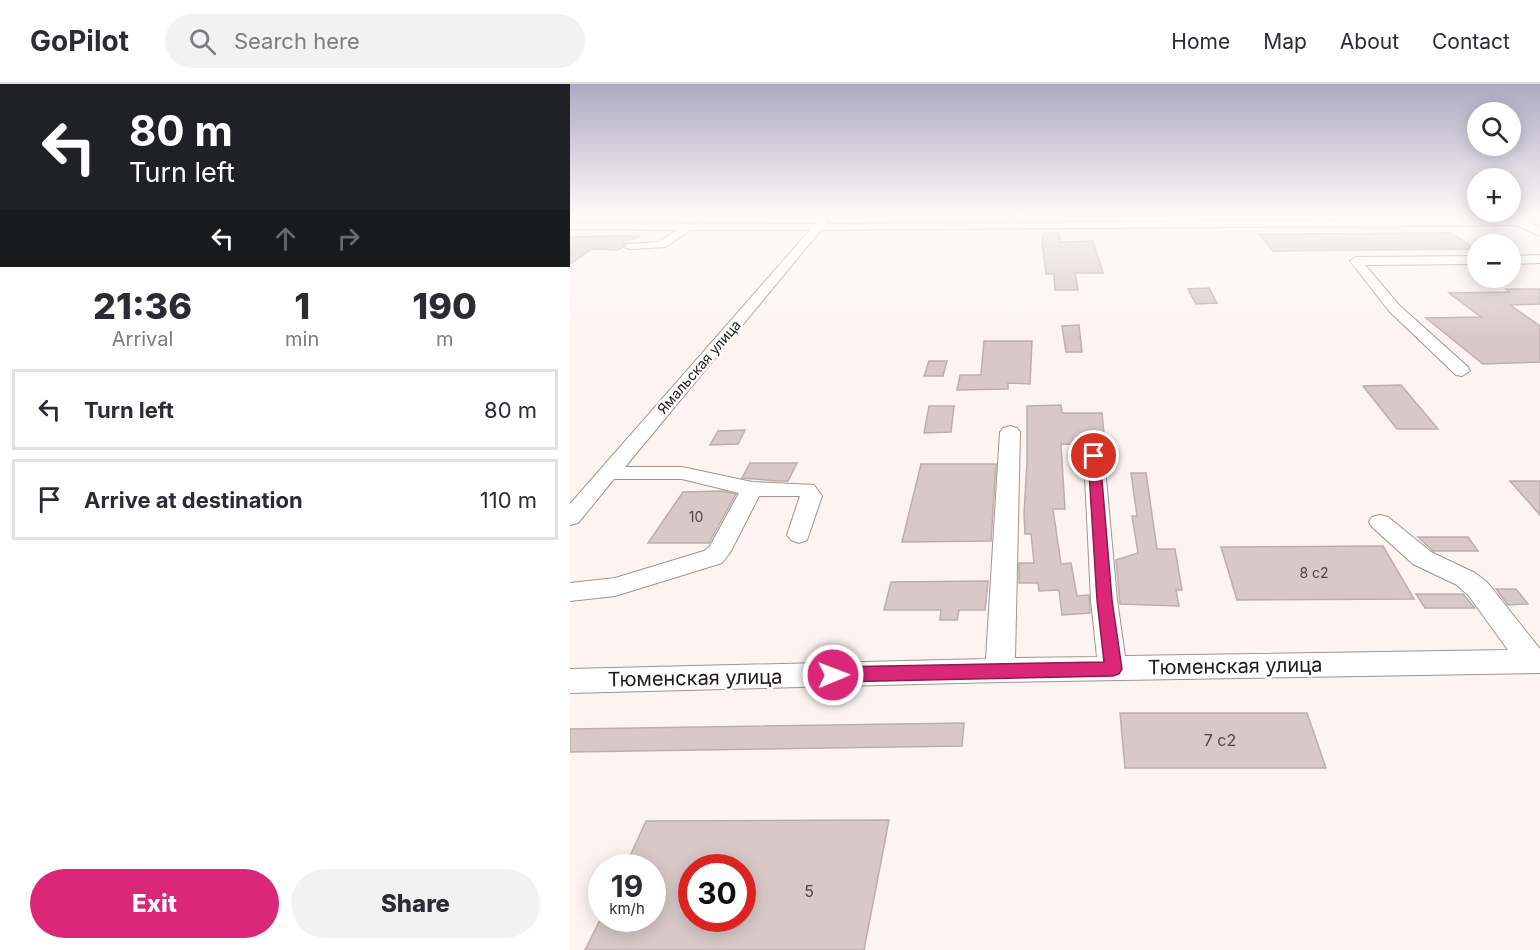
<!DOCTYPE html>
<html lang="en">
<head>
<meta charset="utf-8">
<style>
	body { margin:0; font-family:Inter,sans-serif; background:#f2f2f3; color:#2b2b33; height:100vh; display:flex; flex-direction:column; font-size:22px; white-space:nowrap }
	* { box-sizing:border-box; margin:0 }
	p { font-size:20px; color:#7c7c81 }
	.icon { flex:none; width:33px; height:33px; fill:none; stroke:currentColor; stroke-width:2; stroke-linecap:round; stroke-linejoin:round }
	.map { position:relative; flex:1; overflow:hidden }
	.panel { display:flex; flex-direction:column; background:#fff; width:570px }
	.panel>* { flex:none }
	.guide { background:#202124; color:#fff; overflow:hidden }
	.controls { position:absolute; left:897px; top:18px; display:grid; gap:12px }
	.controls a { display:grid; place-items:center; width:54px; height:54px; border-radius:50%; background:#fff; box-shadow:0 3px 15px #0003; font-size:30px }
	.speed { position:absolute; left:18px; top:770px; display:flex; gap:12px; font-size:30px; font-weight:700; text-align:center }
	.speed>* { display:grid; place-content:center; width:78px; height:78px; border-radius:50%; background:#fff; box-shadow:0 3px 15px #0003; line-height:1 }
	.speed small { font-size:15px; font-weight:400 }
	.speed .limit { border:9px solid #d22; background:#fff; color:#111 }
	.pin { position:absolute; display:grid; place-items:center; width:51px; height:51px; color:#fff; margin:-26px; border:3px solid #fff; border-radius:50%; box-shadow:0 2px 6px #0007 }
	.me { position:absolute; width:66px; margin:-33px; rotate:89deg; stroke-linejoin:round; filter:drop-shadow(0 0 4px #0008) }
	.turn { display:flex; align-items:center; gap:21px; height:126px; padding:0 30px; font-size:27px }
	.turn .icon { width:78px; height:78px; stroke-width:2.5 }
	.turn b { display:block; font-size:42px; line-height:51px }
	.lanes { display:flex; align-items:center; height:57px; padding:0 30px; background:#0003; justify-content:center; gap:30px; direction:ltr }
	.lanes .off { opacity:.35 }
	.eta { display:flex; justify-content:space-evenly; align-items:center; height:102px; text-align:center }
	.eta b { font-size:36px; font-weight:800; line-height:42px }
	.primary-button { display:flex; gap:12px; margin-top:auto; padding:12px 30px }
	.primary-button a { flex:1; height:69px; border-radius:36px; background:#db2777; color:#fff; font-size:24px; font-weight:800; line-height:69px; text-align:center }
	.primary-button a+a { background:#f2f2f3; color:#2b2b33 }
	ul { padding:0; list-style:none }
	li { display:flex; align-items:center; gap:18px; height:81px; margin:0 12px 9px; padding:0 18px; border:3px solid #e1e1e2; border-radius:0px }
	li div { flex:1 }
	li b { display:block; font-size:22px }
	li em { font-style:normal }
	header { display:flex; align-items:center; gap:36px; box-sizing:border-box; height:84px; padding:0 30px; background:#fff; border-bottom:2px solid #e1e1e2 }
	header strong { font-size:28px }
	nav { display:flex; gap:33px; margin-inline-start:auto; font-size:21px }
	.search { width:420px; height:54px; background:#f2f2f3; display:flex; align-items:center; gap:15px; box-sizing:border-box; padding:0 21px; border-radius:33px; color:#7c7c81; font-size:22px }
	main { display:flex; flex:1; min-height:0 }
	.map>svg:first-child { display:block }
</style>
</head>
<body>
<header>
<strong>GoPilot</strong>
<div class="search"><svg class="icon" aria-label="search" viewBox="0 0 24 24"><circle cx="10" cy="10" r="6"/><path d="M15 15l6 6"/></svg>Search here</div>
<nav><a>Home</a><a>Map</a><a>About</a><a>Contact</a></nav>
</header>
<main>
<section class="panel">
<div class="guide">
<div class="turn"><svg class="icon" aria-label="left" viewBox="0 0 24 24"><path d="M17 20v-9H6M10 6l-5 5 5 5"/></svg><div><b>80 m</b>Turn left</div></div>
<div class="lanes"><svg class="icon" aria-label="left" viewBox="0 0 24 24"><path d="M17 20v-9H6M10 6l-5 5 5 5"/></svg><svg class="icon off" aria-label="ahead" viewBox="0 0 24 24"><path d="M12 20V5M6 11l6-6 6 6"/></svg><svg class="icon off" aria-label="right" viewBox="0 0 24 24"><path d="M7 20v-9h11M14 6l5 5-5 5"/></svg></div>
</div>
<div class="eta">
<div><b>21:36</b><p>Arrival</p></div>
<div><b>1</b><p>min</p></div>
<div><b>190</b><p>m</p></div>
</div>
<ul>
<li><svg class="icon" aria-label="left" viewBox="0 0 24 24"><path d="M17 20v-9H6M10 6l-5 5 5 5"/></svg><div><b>Turn left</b></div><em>80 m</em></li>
<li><svg class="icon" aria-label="arrive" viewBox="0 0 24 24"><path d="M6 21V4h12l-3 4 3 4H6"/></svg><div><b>Arrive at destination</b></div><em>110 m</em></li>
</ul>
<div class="primary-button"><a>Exit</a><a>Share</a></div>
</section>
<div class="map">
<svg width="970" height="866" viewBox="0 0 970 866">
	<rect width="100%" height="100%" fill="#fdf4f2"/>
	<path fill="#d8c9c7" stroke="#bcaeac" stroke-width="1.5" fill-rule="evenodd" d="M474,149H489L490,158L523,157L533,189H505L508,206H485L484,190H476L472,158Z
		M882,149L905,165L703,167L689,150Z
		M42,152H70L54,158V162L48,166L22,165L0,180V153Z
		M639,204L647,219L626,220L618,205Z
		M936,205H970V220L940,221L970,242V278L913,280L856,234L911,233L879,209L939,208Z
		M509,241L512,268H496L492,242Z
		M414,257H462L460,300L438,299V305L387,306L390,291H411Z
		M359,277H377L373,292H354Z
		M831,301L868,345H827L793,302Z
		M491,321L492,329H532L535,361L491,360L495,425H483L491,480L501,479L507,512L519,511L520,529L492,531L489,506L469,507L468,499H449V479H464L461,450H455L454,430L457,379V322Z
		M359,322H384L381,348L354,349Z
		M175,346L168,360L140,361L148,347Z
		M180,379H227L218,397H208L172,394Z
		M351,380H426L421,457L332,458Z
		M561,389H576L587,465H605L612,506H606L609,522L550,520L546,476L568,469L562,432H567Z
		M940,397H970V431Z
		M152,407L166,410L139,459H78L113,408Z
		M848,453H898L908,467H863Z
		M813,462L844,515L667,516L651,463Z
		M418,497L415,526H389L387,536H370L371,526H314L321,498Z
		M926,505H946L958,520L938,521Z
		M846,510H893L905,524H855Z
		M550,629H737L756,684H555Z
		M394,639L392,662L0,668V645Z
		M319,736L294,866H15L31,834H82V783H55L76,737ZM122,783H172V834H122Z"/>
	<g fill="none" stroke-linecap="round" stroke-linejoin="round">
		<g stroke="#a09390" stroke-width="2">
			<path id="minor" d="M254,133L259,136L256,140L950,135L955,138L950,141L251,146L55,383H112L182,398L244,401L252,412L237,456L229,459L221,456L217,451L230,412H189L161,467L152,479L45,512L0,517V499L45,494L134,467L140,462L169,409L112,395H44L8,439L0,441V420L240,146H121L95,163L60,165L56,164V160L88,158L107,146L0,145V139L245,140Z
				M970,171V179L940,180V172Z
				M908,172V180L795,181L829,221L898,283L900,287L892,292L886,291L819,227L780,177L786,173Z
				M440,342L447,344L450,348L445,574L527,573L521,516L514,372L517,368H531L534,372L547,516L555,572L938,566L899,512L887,501L843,480L802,443L799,438L802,433L810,431L818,433L861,468L905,489L917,498L970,565V589L430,598L0,609V585L416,575L430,348L433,344Z"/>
		</g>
		<g stroke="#a09390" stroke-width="2">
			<path id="major" d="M932,132H947L970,143V152L933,135Z"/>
		</g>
		<use href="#minor" fill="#fff" fill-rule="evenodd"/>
		<use href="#major" fill="#fff" fill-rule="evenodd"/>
	</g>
	<linearGradient id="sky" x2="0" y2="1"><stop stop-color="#ada9c3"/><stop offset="0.52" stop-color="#fefaf9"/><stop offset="1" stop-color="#fefaf9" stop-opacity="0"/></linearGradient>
	<rect width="970" height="253" fill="url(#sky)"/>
	<path fill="#db2777" stroke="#8e194d" stroke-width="1.5" d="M524,369L530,372L542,516L552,585L549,590L543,592L263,598L257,596L254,591L257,585L263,583L534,578L527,516L518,372Z"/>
	<g text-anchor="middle" stroke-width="5" stroke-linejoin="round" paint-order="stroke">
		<g font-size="14" fill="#1f1919" stroke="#fff">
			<text transform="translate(129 283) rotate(-49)" y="5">Ямальская улица</text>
		</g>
		<g font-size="14" fill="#4d4544">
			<text x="126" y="438">10</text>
			<text x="744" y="494">8 с2</text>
		</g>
		<g font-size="16" fill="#4d4544">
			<text x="650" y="662">7 с2</text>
			<text x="239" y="813">5</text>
		</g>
		<g font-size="20" fill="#1f1919" stroke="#fff">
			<text transform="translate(665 582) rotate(-1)" y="7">Тюменская улица</text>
			<text transform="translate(125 594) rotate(-1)" y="7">Тюменская улица</text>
		</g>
	</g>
</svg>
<div class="controls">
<a><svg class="icon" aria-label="search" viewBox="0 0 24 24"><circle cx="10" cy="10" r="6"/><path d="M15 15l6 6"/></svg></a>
<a>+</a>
<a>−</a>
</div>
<div class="speed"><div>19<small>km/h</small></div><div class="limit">30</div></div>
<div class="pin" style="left:524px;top:372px;background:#d93025"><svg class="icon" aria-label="arrive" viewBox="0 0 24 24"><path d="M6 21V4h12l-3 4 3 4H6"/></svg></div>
<svg class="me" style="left:263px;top:591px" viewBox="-20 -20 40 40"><circle r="17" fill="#db2777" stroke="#fff" stroke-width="3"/><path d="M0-11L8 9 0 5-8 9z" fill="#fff"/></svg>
</div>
</main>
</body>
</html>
